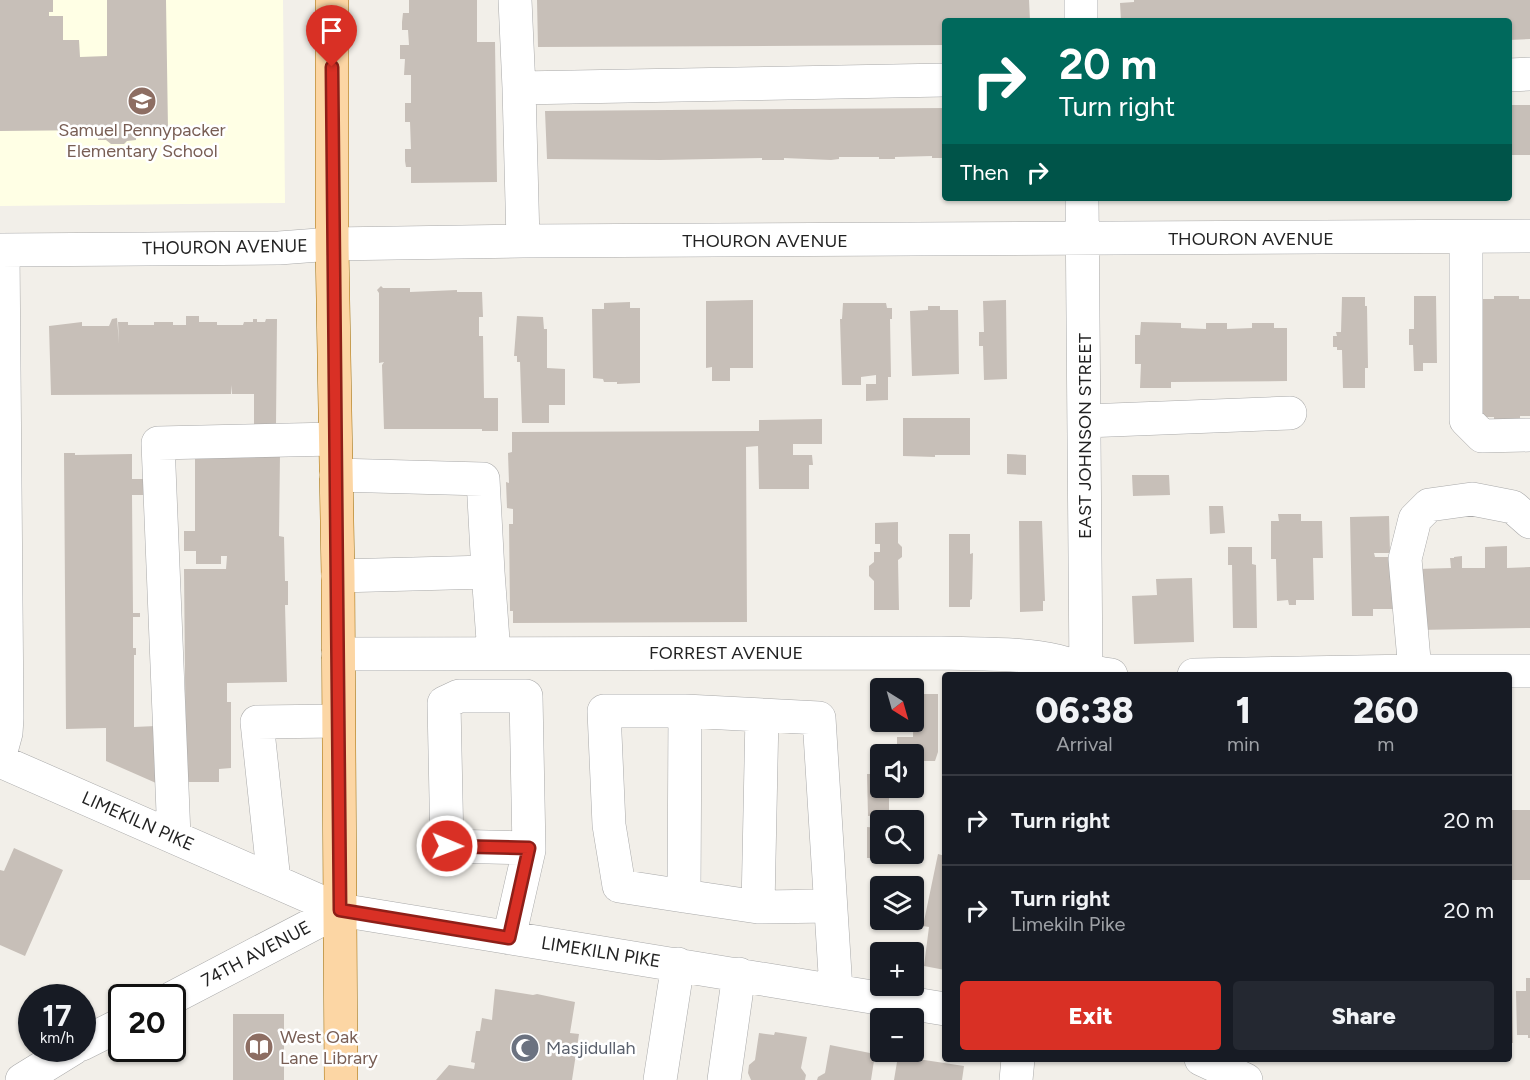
<!DOCTYPE html>
<html lang="en">
<head>
<meta charset="utf-8">
<style>
	body { margin:0; font-family:Figtree,sans-serif; background:#242831; color:#f1f3f6; height:100vh; display:flex; flex-direction:column; font-size:22px; white-space:nowrap }
	* { box-sizing:border-box; margin:0 }
	p { font-size:20px; color:#9ea1a6 }
	.icon { flex:none; width:33px; height:33px; fill:none; stroke:currentColor; stroke-width:2; stroke-linecap:round; stroke-linejoin:round }
	.map { position:relative; flex:1; overflow:hidden }
	.panel { position:absolute; left:942px; top:672px; width:570px; height:390px; display:flex; flex-direction:column; background:#171b24; border-radius:6px; box-shadow:0 2px 4px #0004 }
	.panel>* { flex:none }
	.top-card { position:absolute; left:942px; top:18px; width:570px; height:183px; border-radius:6px; box-shadow:0 2px 4px #0004; background:#00695c; color:#fff; overflow:hidden }
	.needle { width:39px; rotate:143deg }
	.fabs { position:absolute; left:870px; top:678px; display:grid; gap:12px }
	.fabs a { display:grid; place-items:center; width:54px; height:54px; border-radius:6px; background:#171b24; box-shadow:0 2px 4px #0004; font-size:30px }
	.speed { position:absolute; left:18px; top:984px; display:flex; gap:12px; font-size:30px; font-weight:700; text-align:center }
	.speed>* { display:grid; place-content:center; width:78px; height:78px; border-radius:50%; background:#171b24; box-shadow:0 2px 4px #0004; line-height:1 }
	.speed small { font-size:15px; font-weight:400 }
	.speed .limit { border:3px solid #111; border-radius:9px; background:#fff; color:#111 }
	.pin { position:absolute; display:grid; place-items:center; width:51px; height:51px; color:#fff; margin:-62px -26px; border-radius:50% 50% 50% 0; rotate:-45deg; box-shadow:0 0 6px #0007 }
	.pin .icon { rotate:45deg }
	.me { position:absolute; width:66px; margin:-33px; rotate:91deg; stroke-linejoin:round; filter:drop-shadow(0 0 4px #0008) }
	.turn { display:flex; align-items:center; gap:21px; height:126px; padding:0 18px; font-size:27px }
	.turn .icon { width:78px; height:78px; stroke-width:2.5 }
	.turn b { display:block; font-size:42px; line-height:51px }
	.then { display:flex; align-items:center; height:57px; padding:0 18px; background:#0003; gap:12px; font-size:22px }
	.eta { display:flex; justify-content:space-evenly; align-items:center; height:102px; text-align:center }
	.eta b { font-size:36px; font-weight:800; line-height:42px }
	.cta { display:flex; gap:12px; margin-top:auto; padding:12px 18px }
	.cta a { flex:1; height:69px; border-radius:6px; background:#d93025; color:#fff; font-size:24px; font-weight:800; line-height:69px; text-align:center }
	.cta a+a { background:#242831; color:#f1f3f6 }
	ul { padding:0; list-style:none }
	li { display:flex; align-items:center; gap:18px; height:90px; padding:0 18px; border-top:2px solid #363941 }
	li div { flex:1 }
	li b { display:block; font-size:22px }
	li em { font-style:normal }
	.map>svg:first-child { display:block }
</style>
</head>
<body>
<div class="map">
<svg width="1530" height="1080" viewBox="0 0 1530 1080">
	<rect width="100%" height="100%" fill="#f2efe9"/>
	<path fill="#ffffe5" d="M0,0H283L285,203L0,206Z"/>
	<path fill="#c7bfb8" d="M0,0H53V12H49V16H63V40H79L80,57L107,56V0H166L168,130H136V140L127,141L124,144H111L106,140H98V130L0,131Z
		M409,0H477V42H495L497,182L411,183V167H406L405,161V149H411L410,122H405V103H411V75H404L405,59H400V45H409L408,30H402V22L403,13H409Z
		M537,0H1029L1030,21H945V45L538,47Z
		M1134,0H1530V39L1509,40V21H1121L1120,3L1134,2Z
		M1509,105H1530V155H1509Z
		M945,108V158H932V156L895,157V159H879V157H839V159L831,160L784,158V160H762V158L660,160L547,159L545,111Z
		M381,286L383,288H410V292L457,290V292H482L483,317H479V336H483L484,398H498V431H482V429H384L382,365L384,362L379,363V293L377,290Z
		M1414,296H1436L1437,363H1423V371H1414L1413,345H1409V329H1414Z
		M1494,296H1519V299H1530V416H1520V421H1494V417H1482L1481,299H1494Z
		M1342,297H1365V306H1367L1368,368H1365V388H1343L1342,350H1337V347H1333V336H1337L1336,332H1341Z
		M753,300V368H730V381H712V367L706,368V301Z
		M1006,300L1007,379L984,380L983,346H979V332H984L983,301Z
		M630,302V308H640V383L617,384V382H604L603,379L593,378L592,309H604V303Z
		M843,303H886L887,308H892V319H890L891,377H888V400L866,401V384H876V375L861,377V385H842L840,319H842Z
		M928,306H940V310H958L959,374L912,376L910,311L928,310Z
		M186,316H199V322H217V325H243L244,322H253V319H257V322H265L266,319H277L276,425H254V394H232L231,385V394L51,395L49,326L82,322V326H109L112,319L117,318L119,343L118,322H128V325H154V322H173V325H186Z
		M517,316L543,317L544,329H547V368L565,369V405H549V423H522L520,362H517V356H514Z
		M1141,322L1181,323V328L1206,329V323H1227V329L1252,328V323H1274V328H1287V381L1171,382V388H1140L1141,364H1135V335H1140Z
		M903,418H970V455H935V457L903,456Z
		M822,419V444H793V455H812L813,465H809V489H759L758,446L746,447L747,622L513,623V611H510L509,524H513V509L507,508L506,482L509,483L508,453L512,452V432L759,431V420Z
		M64,453H75V455L132,454V479H146V495H132L133,613H140V617H133V648H136V655H134V727L156,726V783L106,761V728L66,729Z
		M195,454H280L279,536L284,537L285,581H288V605H285L287,682L227,683V702H231V768L219,769V782H186L184,569H226L227,556H221V564H196V551H184V531H195Z
		M1007,454L1026,455V475L1007,474Z
		M1132,475H1169L1170,495L1133,496Z
		M1209,506H1223L1225,533L1210,534Z
		M1278,514H1301V521H1322L1323,558H1313L1314,600H1296V605H1289L1288,600L1277,601L1276,559H1271V521H1279Z
		M1389,516L1390,553H1374L1375,557H1396L1397,609H1373V616H1352L1350,517Z
		M1019,521H1042L1045,601H1043V611L1020,612Z
		M898,522V543L902,547V557L898,560L899,610H874V581L869,576V566L874,562V552H880V544H875V523Z
		M949,534H970V554L973,553L972,599L970,600V607H949Z
		M1507,546V568L1530,567V628L1418,630L1417,569L1451,568L1450,558H1454V557L1462,556V568H1485V547Z
		M1228,547H1252V564L1256,565L1257,628H1233L1232,565H1228Z
		M1192,578L1194,642L1134,644L1132,596L1157,595L1156,579Z
		M914,694H938V752L935,761H914V754H897V737H913Z
		M867,774H880V788H889V815L868,816Z
		M1511,810H1530V880H1509Z
		M867,827L880,828V854H891V858H867Z
		M14,848L63,870L25,956L0,945V870L4,871Z
		M938,854L945,856V970L924,966L929,927L923,926Z
		M1526,978H1530V1038H1528V1035H1517L1516,991H1526Z
		M1509,982H1512L1513,1043H1509Z
		M495,989L533,995L537,994L575,1002L570,1033L579,1034L572,1080H436L449,1065L474,1069L475,1063L471,1062L476,1031H480L482,1018L492,1020Z
		M233,1014H284V1080H233Z
		M775,1032L807,1037L801,1068L806,1075L805,1080H751L748,1073L749,1065L755,1060L759,1033L774,1035Z
		M830,1045L875,1054L871,1080H817L818,1077L825,1073Z
		M898,1056L964,1066L962,1080H894Z"/>
	<g fill="none" stroke-linecap="round" stroke-linejoin="round">
		<g stroke="#a9a9a9" stroke-width="34">
			<path id="minor" d="M515,0L519,88
				M1081,0V21
				M1509,75L1530,74
				M1082,198L1086,675
				M1466,238V420L1482,436L1530,435
				M523,241L519,88L945,80
				M0,250L279,248L332,244L523,241L1530,236
				M1085,421L1290,413
				M336,475L483,479L488,572L494,654
				M338,576L488,572
				M338,654L941,653C975,654 1025,653 1057,661C1076,666 1092,673 1111,675
				M1415,671L1405,559L1415,519L1429,505L1472,499L1513,507L1530,522
				M1194,675L1415,671H1530
				M762,715L758,907L830,906
				M0,755L6,733L7,718L3,250
				M0,761L340,910L945,1009
				M174,837L158,443L335,439
				M274,881L257,722L338,721
				M684,896L619,886L609,825L604,711H685
				M758,907L684,896L685,711L819,718L836,990
				M509,938L529,850L526,696H459L444,703L447,846L529,848
				M172,998L340,910
				M82,1044L122,1024
				M1201,1059L1246,1080
				M22,1080L74,1048
				M660,1080L678,964
				M724,1080L739,974
				M1016,1080L1018,1059"/>
		</g>
		<g stroke="#a06b00" stroke-width="34">
			<path id="major" d="M332,0V244L338,576L341,1080"/>
		</g>
		<use href="#minor" stroke="#fff" stroke-width="33"/>
		<use href="#major" stroke="#fcd6a4" stroke-width="33"/>
	</g>
	<g fill="none" stroke-linecap="round" stroke-linejoin="round">
		<g stroke="#8d1f18" stroke-width="15">
			<path id="route" d="M332,67L340,910L509,938L529,848L447,846"/>
		</g>
		<use href="#route" stroke="#d93025" stroke-width="10"/>
	</g>
	<defs>
		<g id="school-disc" transform="scale(1.5)"><circle r="9.5" fill="#8d6e63" stroke="#fff"/><path d="M0-5L7-2L0 1L-7-2ZM-4 1L0 2.5L4 1V4Q0 6-4 4Z" fill="#fff"/></g>
		<g id="library-disc" transform="scale(1.5)"><circle r="9.5" fill="#8d6e63" stroke="#fff"/><path d="M-6-4Q-3-5.5-.7-3.5V5Q-3 3-6 4ZM6-4Q3-5.5 .7-3.5V5Q3 3 6 4Z" fill="#fff"/></g>
		<g id="mosque-disc" transform="scale(1.5)"><circle r="9.5" fill="#6b7280" stroke="#fff"/><path d="M3.5-4.9A6 6 0 1 0 3.5 4.9A5 5 0 1 1 3.5-4.9Z" fill="#fff"/></g>
	</defs>
	<g fill-rule="evenodd">
		<use href="#school-disc" x="142" y="101"/>
		<use href="#library-disc" x="259" y="1047"/>
		<use href="#mosque-disc" x="525" y="1048"/>
	</g>
	<g text-anchor="middle" stroke-width="5" stroke-linejoin="round" paint-order="stroke">
		<g font-size="18" fill="#785e54" stroke="#fff">
			<text x="142" y="136">Samuel Pennypacker<tspan x="142" dy="21">Elementary School</tspan></text>
			<text x="280" y="1043" text-anchor="start">West Oak<tspan x="280" dy="21">Lane Library</tspan></text>
		</g>
		<g font-size="18" fill="#222" stroke="#fff">
			<text x="1251" y="245">THOURON AVENUE</text>
			<text x="765" y="247">THOURON AVENUE</text>
			<text transform="translate(225 247) rotate(-1)" y="6">THOURON AVENUE</text>
			<text transform="translate(1085 436) rotate(-90)" y="6">EAST JOHNSON STREET</text>
			<text x="726" y="659">FORREST AVENUE</text>
			<text transform="translate(138 821) rotate(24)" y="6">LIMEKILN PIKE</text>
			<text transform="translate(601 952) rotate(9)" y="6">LIMEKILN PIKE</text>
			<text transform="translate(256 954) rotate(-28)" y="6">74TH AVENUE</text>
		</g>
		<g font-size="18" fill="#5b616d" stroke="#fff" text-anchor="start">
			<text x="546" y="1054">Masjidullah</text>
		</g>
	</g>
</svg>
<div class="fabs">
<a><svg class="needle" viewBox="-14 -14 28 28"><path d="M0-13l5 13h-10z" fill="#e53935"/><path d="M0 13l5-13h-10z" fill="#9ea1a6"/></svg></a>
<a><svg class="icon" aria-label="sound" viewBox="0 0 24 24"><path d="M4 9h4l5-4v14l-5-4H4zM17 9q2 3 0 6"/></svg></a>
<a><svg class="icon" aria-label="search" viewBox="0 0 24 24"><circle cx="10" cy="10" r="6"/><path d="M15 15l6 6"/></svg></a>
<a><svg class="icon" aria-label="layers" viewBox="0 0 24 24"><path d="M12 4l9 5-9 5-9-5zM3 14l9 5 9-5"/></svg></a>
<a>+</a>
<a>−</a>
</div>
<div class="speed"><div>17<small>km/h</small></div><div class="limit">20</div></div>
<div class="pin" style="left:332px;top:67px;background:#d93025"><svg class="icon" aria-label="arrive" viewBox="0 0 24 24"><path d="M6 21V4h12l-3 4 3 4H6"/></svg></div>
<svg class="me" style="left:447px;top:846px" viewBox="-20 -20 40 40"><circle r="17" fill="#d93025" stroke="#fff" stroke-width="3"/><path d="M0-11L8 9 0 5-8 9z" fill="#fff"/></svg>
<div class="top-card">
<div class="turn"><svg class="icon" aria-label="right" viewBox="0 0 24 24"><path d="M7 20v-9h11M14 6l5 5-5 5"/></svg><div><b>20 m</b>Turn right</div></div>
<div class="then">Then<svg class="icon" aria-label="right" viewBox="0 0 24 24"><path d="M7 20v-9h11M14 6l5 5-5 5"/></svg></div>
</div>
<section class="panel">
<div class="eta">
<div><b>06:38</b><p>Arrival</p></div>
<div><b>1</b><p>min</p></div>
<div><b>260</b><p>m</p></div>
</div>
<ul>
<li><svg class="icon" aria-label="right" viewBox="0 0 24 24"><path d="M7 20v-9h11M14 6l5 5-5 5"/></svg><div><b>Turn right</b></div><em>20 m</em></li>
<li><svg class="icon" aria-label="right" viewBox="0 0 24 24"><path d="M7 20v-9h11M14 6l5 5-5 5"/></svg><div><b>Turn right</b><p>Limekiln Pike</p></div><em>20 m</em></li>
</ul>
<div class="cta"><a>Exit</a><a>Share</a></div>
</section>
</div>
</body>
</html>
